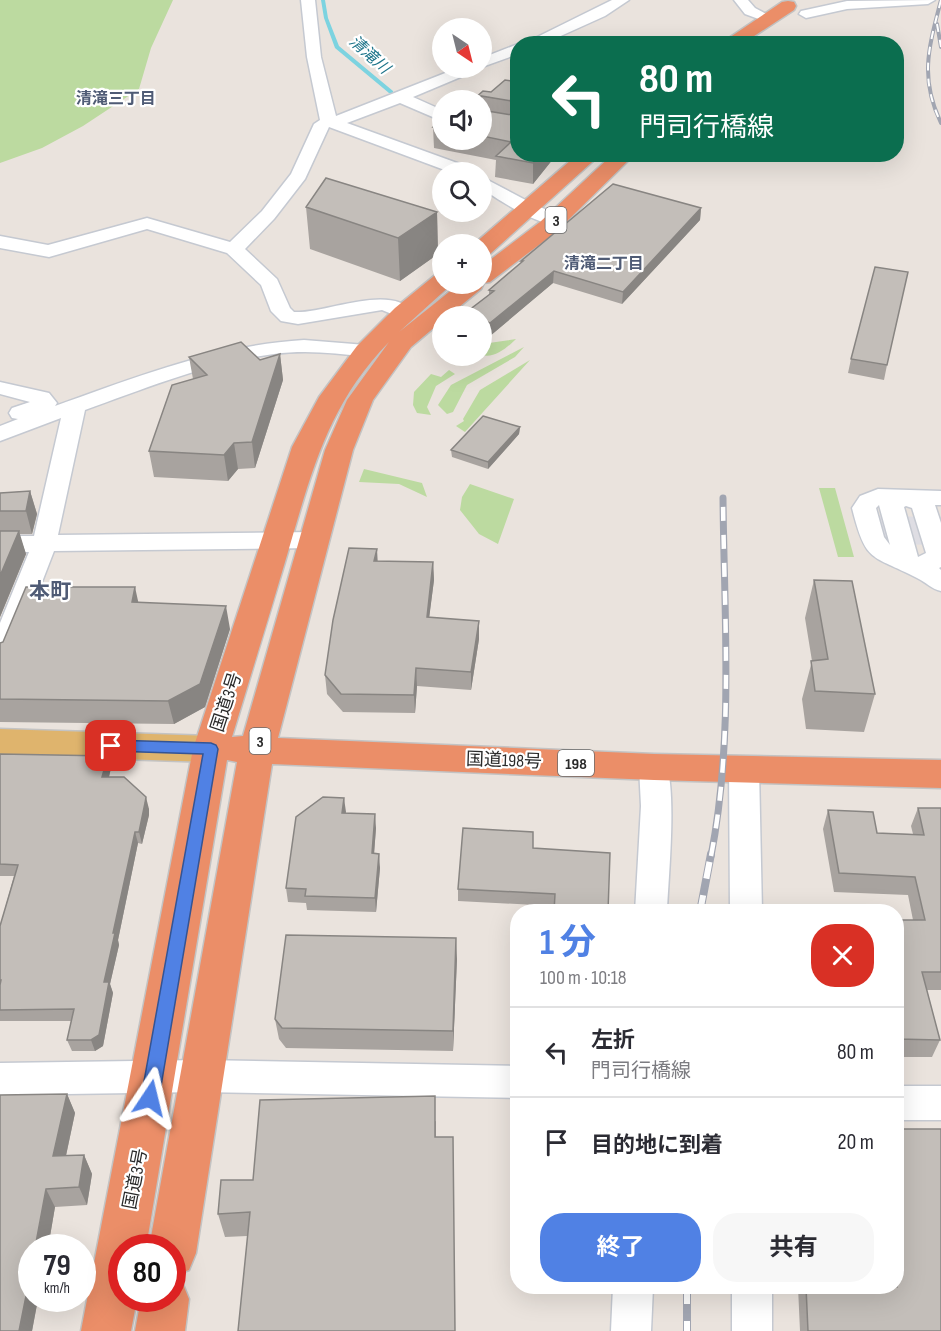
<!DOCTYPE html>
<html lang="ja">
<head>
<meta charset="utf-8">
<style>
	body { margin:0; font-family:"Sofia Sans Condensed","Noto Sans JP",sans-serif; background:#f7f7f7; color:#2b2b33; height:100vh; display:flex; flex-direction:column; font-size:22px; white-space:nowrap }
	* { box-sizing:border-box; margin:0 }
	p { font-size:20px; color:#7c7c81 }
	.icon { flex:none; width:33px; height:33px; fill:none; stroke:currentColor; stroke-width:2; stroke-linecap:round; stroke-linejoin:round }
	.map { position:relative; flex:1; overflow:hidden }
	.details { position:absolute; left:510px; top:904px; width:394px; height:390px; display:flex; flex-direction:column; background:#fff; border-radius:24px; box-shadow:0 6px 24px #0002 }
	.details>* { flex:none }
	.hud { position:absolute; left:510px; top:36px; width:394px; height:126px; border-radius:24px; box-shadow:0 6px 24px #0002; background:#0b6e4f; color:#fff; overflow:hidden }
	.needle { width:39px; rotate:145deg }
	.controls { position:absolute; left:432px; top:18px; display:grid; gap:12px }
	.controls a { display:grid; place-items:center; width:60px; height:60px; border-radius:50%; background:#fff; box-shadow:0 6px 24px #0002; font-size:30px }
	.speed { position:absolute; left:18px; top:1234px; display:flex; gap:12px; font-size:30px; font-weight:700; text-align:center }
	.speed>* { display:grid; place-content:center; width:78px; height:78px; border-radius:50%; background:#fff; box-shadow:0 6px 24px #0002; line-height:1 }
	.speed small { font-size:15px; font-weight:400 }
	.speed .limit { border:9px solid #d22; background:#fff; color:#111 }
	.pin { position:absolute; display:grid; place-items:center; width:51px; height:51px; color:#fff; margin:-26px; border-radius:12px; box-shadow:0 3px 9px #0006 }
	.me { position:absolute; width:66px; margin:-33px; rotate:10deg; stroke-linejoin:round; filter:drop-shadow(0 0 4px #0008) }
	.turn { display:flex; align-items:center; gap:21px; height:126px; padding:0 30px; font-size:27px }
	.turn .icon { width:78px; height:78px; stroke-width:2.5 }
	.turn b { display:block; font-size:42px; line-height:51px }
	.round { display:grid; place-items:center; flex:none; width:63px; height:63px; border-radius:24px; background:#f7f7f7 }
	.summary { display:flex; align-items:center; justify-content:space-between; height:102px; padding:0 30px }
	h1 { font-size:36px; font-weight:700; line-height:45px; color:#5081e4 }
	.cta { display:flex; gap:12px; margin-top:auto; padding:12px 30px }
	.cta a { flex:1; height:69px; border-radius:24px; background:#5081e4; color:#fff; font-size:24px; font-weight:700; line-height:69px; text-align:center }
	.cta a+a { background:#f7f7f7; color:#2b2b33 }
	ul { padding:0; list-style:none }
	li { display:flex; align-items:center; gap:18px; height:90px; padding:0 30px; border-top:2px solid #e1e1e2 }
	li div { flex:1 }
	li b { display:block; font-size:22px }
	li em { font-style:normal }
	.map>svg:first-child { display:block }
</style>
</head>
<body>
<div class="map">
<svg width="941" height="1331" viewBox="0 0 941 1331">
	<rect width="100%" height="100%" fill="#eae3dd"/>
	<path fill="#dedde3" d="M877,516L941,517V545L885,544Z"/>
	<path fill="#bcdaa0" d="M0,0H173L151,48L139,89L83,126L42,148L0,163Z
		M516,339C508,347 494,359 482,355V344Z
		M524,347L515,357L467,385L453,412L447,414L438,405L451,385Z
		M530,360L465,432L456,426L464,421L463,419L480,390Z
		M449,370L455,374L436,386L427,407L431,415L417,413L413,405L414,392L431,374L441,377Z
		M364,469L422,483L427,497L399,484L359,482Z
		M470,484L514,499L498,544L479,534L460,510L462,497Z
		M819,488H835L854,557H838Z"/>
	<g fill="none" stroke-linecap="round" stroke-linejoin="round">
		<path fill="#7cd3e0" fill-rule="evenodd" d="M321,0H325L328,18L339,46L393,91V93H389L335,48L324,18Z"/>
		<g stroke="#c5c9d1" stroke-width="3">
			<path id="minor" d="M301,0H315L321,57L336,116L458,68H478L475,71L413,97L442,110V121L400,103L347,123L471,168L473,172H450L329,127L305,179L274,219L245,249L277,279L290,308L294,312C325,314 392,282 414,313L411,317L404,319L382,310L298,324L281,321L271,311L261,285L227,253L147,229L49,257L0,248V236L48,245L147,218L230,242L262,211L291,174L314,124L320,120L307,57Z
				M612,0H629L605,16L543,44H523Z
				M734,0H748L755,8L774,18L767,22L745,14Z
				M935,0L928,4L847,9L806,18L799,14L801,11L847,1Z
				M518,44V54L482,67V58Z
				M482,177L535,205L562,216L565,220L562,224C541,229 500,200 482,189Z
				M304,340L366,345L373,347L376,351L373,355L366,357C335,353 305,350 274,354C210,362 146,388 85,410L58,535L315,532L324,534L327,540L324,546L315,548L54,551L13,657L9,664L0,666V623L29,552H0V536H34L61,418L0,441V426L18,419L12,418L9,413L12,408L30,402L0,394V382L49,393L57,403L55,406C136,377 218,345 304,340Z
				M878,489L941,491V505H935L941,523V567L939,568L941,570V591C931,589 926,582 917,578C871,554 866,564 852,508L860,496ZM879,505L890,545L884,537L876,508ZM906,506L912,508L926,553L918,557L904,507Z
				M654,756L664,759C678,784 668,880 667,912H635L641,806L639,767L644,759Z
				M744,757L754,760L759,768L762,912H730L729,768L734,760Z
				M201,1060L518,1066V1098L201,1092L0,1095V1063Z
				M897,1086H941V1120H897Z
				M613,1287H653L651,1331H611Z
				M732,1287H772V1331H732Z"/>
		</g>
		<g stroke="#c3c3c3" stroke-width="3">
			<path id="major" d="M0,729L211,736L223,740L229,749L223,758L211,762L0,755Z"/>
		</g>
		<g stroke="#c3c3c3" stroke-width="3">
			<path id="highway" d="M788,1L794,2L796,6L794,10L742,44H720L782,2Z
				M578,154H601L490,254L482,256V244H474Z
				M613,154H635L556,232L490,282L484,283L481,289L448,316H442V321L411,347L373,400L353,450L278,738L654,754L941,760V788L654,780L272,764L196,1253L189,1270L172,1276V1248H149L237,762L227,760L146,1248H122V1299H137L131,1331H81L193,749L292,447L319,397L357,346L395,308L434,276L442,274V284H452L399,332L459,284H482V266L540,222ZM389,342L347,400L325,450L243,736L232,737C250,678 268,620 285,562C310,478 326,406 389,342Z
				M172,1278L182,1282L189,1299L185,1331H135L141,1299H172Z"/>
		</g>
		<use href="#minor" fill="#fff" fill-rule="evenodd"/>
		<use href="#major" fill="#dfb46d" fill-rule="evenodd"/>
		<use href="#highway" fill="#eb8e68" fill-rule="evenodd"/>
		<g stroke="#a1a5b1" stroke-width="4">
			<path id="rail-far2" d="M941,0C929,47 919,77 941,123
				M937,24L941,47"/>
		</g>
		<g stroke="#a1a5b1" stroke-width="7">
			<path id="rail-far1" d="M711,856C734,738 724,617 723,498"/>
		</g>
		<g stroke="#a1a5b1" stroke-width="8">
			<path id="rail" d="M700,912L711,854
				M687,1287V1331"/>
		</g>
		<use href="#rail-far2" stroke="#fff" stroke-width="2" stroke-dasharray="8" stroke-linecap="butt"/>
		<use href="#rail-far1" stroke="#fff" stroke-width="4.5" stroke-dasharray="14" stroke-linecap="butt"/>
		<use href="#rail" stroke="#fff" stroke-width="6" stroke-dasharray="17" stroke-linecap="butt"/>
	</g>
	<path fill="#a8a39f" d="M518,77V154H557L533,184L495,177L496,160L434,148L433,127L442,119V140H482V100H473L483,91L491,92L512,81Z
		M306,207L437,212L438,254L400,281L310,249Z
		M701,208L700,220L622,304L553,283L490,336L482,332V316H464V314L489,295V290L521,263V261Z
		M280,354L283,380L255,468L238,469L228,481L154,477L149,451L193,379L189,357L260,360Z
		M851,359L887,365L884,380L848,373Z
		M520,427L519,434L488,469L452,457L451,450Z
		M30,491L37,514L32,534H19L26,554L0,617V493Z
		M378,561L433,562L434,580L429,617L479,621V639L471,690L417,686L415,713L343,712L327,694L325,675Z
		M814,580L875,694L864,732L806,729L802,699L812,661L805,618Z
		M138,603L230,629L205,707L174,724L0,722V643Z
		M0,754L108,756L111,768L109,777L149,809V815L142,844L138,843L118,940L119,945L110,984L113,993L103,1046L95,1051H72L67,1040L71,1021H0V926L14,876H0Z
		M918,808H941V990H927L940,1040L932,1057H897V920H913L908,895L834,892L823,829L828,810L877,833L913,834L911,826Z
		M346,813L376,828L374,854L380,868L376,912L307,910L306,903L288,902L286,888Z
		M533,848L608,912L555,906L458,901V889Z
		M457,959L453,1051L286,1048L279,1039L275,1019Z
		M67,1094L75,1113L66,1156L84,1155L92,1174L87,1205L55,1207L48,1248H32V1299H38L32,1331H0Z
		M436,1121V1137L247,1236L225,1237L218,1214L253,1180Z
		M798,1287H897L941,1331H800Z"/>
	<path fill="#888582" d="M540,154H557L533,184V163Z
		M701,208L700,220L622,304L623,292Z
		M437,212L438,254L400,281L398,238Z
		M554,271L553,283L490,336V323Z
		M280,354L283,380L255,468L252,442Z
		M520,427L519,434L488,469V462Z
		M234,443L238,469L228,481L224,455Z
		M30,491L37,514L32,534L26,511Z
		M19,531L26,554L0,617V576Z
		M377,549L378,567L374,561Z
		M433,562L434,580L427,635V617Z
		M135,587L140,610L132,602Z
		M226,606L230,629L205,707L174,724L168,701Z
		M479,621V639L471,690V672Z
		M416,668L417,686L415,713L414,695Z
		M108,756L111,768L106,789L102,777Z
		M146,797L149,809V815L142,844L139,832Z
		M344,798L346,812L343,827L342,813Z
		M375,814L376,828L373,867L372,853Z
		M135,832L138,843L118,940L119,945L110,984L113,993L103,1046L95,1051L91,1040L104,982L113,933Z
		M379,854L380,868L376,912L375,898Z
		M456,938L457,959L453,1051V1031Z
		M67,1094L75,1113L62,1174L53,1156Z
		M84,1155L92,1174L87,1205L79,1187Z
		M46,1189L55,1207L48,1248H35Z
		M32,1266V1299H38L32,1331H19Z"/>
	<path fill="#c3beb9" stroke="#888582" stroke-width="1.5" d="M518,77V102L481,96V100H473L483,91L491,92L505,80L512,81Z
		M482,107V110L518,116V154H540L533,163L496,156L511,142L482,136Z
		M442,119V129L433,127Z
		M326,178L437,212L398,238L306,207Z
		M613,184L701,208L623,292L554,271L490,323L482,320V316H471L464,314L494,291L489,290L523,261H521Z
		M875,267L908,272L887,365L851,359Z
		M241,342L260,360L280,354L252,442L234,443L224,455L149,451L172,385L207,375L189,357Z
		M483,416L520,427L488,462L451,450Z
		M30,491L26,511H0V493Z
		M0,531H19L0,576Z
		M349,548L377,549L374,561L433,562L427,617L479,621L471,672L416,668L414,695L341,694L325,675L333,620Z
		M814,580L852,581L875,694L815,691L811,661L828,659Z
		M26,587H135L132,602L226,606L200,684L168,701L0,699V643L3,642Z
		M0,754L108,756L102,777H124L146,797L145,803L139,832H135L113,933H115L104,982H109L99,1035L91,1040H67L74,1009L0,1010V985L1,980H0V926L18,865L0,864Z
		M323,797L344,798L342,813L375,814L372,853L379,854L375,898L305,896L306,889L286,888L296,817Z
		M918,808H941V972H922L940,1040L897,1039V920H925L915,877L839,873L828,810L873,812L877,833L924,835Z
		M463,828L533,832V848L610,853L608,912H554L555,894L458,889Z
		M286,935L456,938L453,1031L282,1028L275,1019Z
		M67,1094L53,1156L84,1155L79,1187L46,1189L35,1248H32V1266L19,1331H0V1095Z
		M435,1096V1137H453L455,1331H238L250,1212L218,1214L221,1180H253L260,1100Z
		M897,1129H941V1331H808L806,1287H897Z"/>
	<path fill="#5081e4" stroke="#345494" stroke-width="1.5" d="M111,740L211,743L216,745L218,749L159,1098L156,1104L150,1106L143,1104L141,1098L203,754L111,751L104,746Z"/>
	<g text-anchor="middle" stroke-width="4.5" stroke-linejoin="round" paint-order="stroke">
		<g font-size="16" font-style="italic" fill="#1d748a" stroke="#fff">
			<text transform="translate(370 54) rotate(42)" y="6">清滝川</text>
		</g>
		<g font-size="16" font-weight="bold" fill="#4f5b75" stroke="#fff">
			<text x="116" y="104">清滝三丁目</text>
			<text x="604" y="269">清滝二丁目</text>
		</g>
		<g fill="#fff" stroke="#6a6a6a" stroke-width="1.5">
			<rect x="545.5" y="207" width="21" height="26" rx="4.5"/>
			<rect x="249.5" y="728" width="21" height="26" rx="4.5"/>
			<rect x="558" y="750" width="36" height="26" rx="4.5"/>
		</g>
		<g font-size="16" font-weight="bold" fill="#2a2a2a">
			<text x="556" y="226">3</text>
			<text x="260" y="747">3</text>
			<text x="576" y="769">198</text>
		</g>
		<g font-size="18" fill="#2a2a2a" stroke="#fff">
			<text transform="translate(226 702) rotate(-72)" y="6">国道3号</text>
			<text transform="translate(504 760) rotate(2)" y="6">国道198号</text>
			<text transform="translate(135 1179) rotate(-79)" y="6">国道3号</text>
		</g>
		<g font-size="21" font-weight="bold" fill="#4f5b75" stroke="#fff">
			<text x="50" y="598">本町</text>
		</g>
	</g>
</svg>
<div class="controls">
<a><svg class="needle" viewBox="-14 -14 28 28"><path d="M0-13l5 13h-10z" fill="#e53935"/><path d="M0 13l5-13h-10z" fill="#7c7c81"/></svg></a>
<a><svg class="icon" aria-label="sound" viewBox="0 0 24 24"><path d="M4 9h4l5-4v14l-5-4H4zM17 9q2 3 0 6"/></svg></a>
<a><svg class="icon" aria-label="search" viewBox="0 0 24 24"><circle cx="10" cy="10" r="6"/><path d="M15 15l6 6"/></svg></a>
<a>+</a>
<a>−</a>
</div>
<div class="speed"><div>79<small>km/h</small></div><div class="limit">80</div></div>
<div class="pin" style="left:111px;top:746px;background:#d93025"><svg class="icon" aria-label="arrive" viewBox="0 0 24 24"><path d="M6 21V4h12l-3 4 3 4H6"/></svg></div>
<svg class="me" style="left:150px;top:1098px" viewBox="-20 -20 40 40"><path d="M0-17L14 15 0 8-14 15z" fill="#5081e4" stroke="#fff" stroke-width="4"/></svg>
<div class="hud">
<div class="turn"><svg class="icon" aria-label="left" viewBox="0 0 24 24"><path d="M17 20v-9H6M10 6l-5 5 5 5"/></svg><div><b>80 m</b>門司行橋線</div></div>
</div>
<section class="details">
<div class="summary"><div><h1>1 分</h1><p>100 m · 10:18</p></div><a class="round" style="background:#d93025;color:#fff"><svg class="icon" aria-label="close" viewBox="0 0 24 24"><path d="M6 6l12 12M18 6L6 18"/></svg></a></div>
<ul>
<li><svg class="icon" aria-label="left" viewBox="0 0 24 24"><path d="M17 20v-9H6M10 6l-5 5 5 5"/></svg><div><b>左折</b><p>門司行橋線</p></div><em>80 m</em></li>
<li><svg class="icon" aria-label="arrive" viewBox="0 0 24 24"><path d="M6 21V4h12l-3 4 3 4H6"/></svg><div><b>目的地に到着</b></div><em>20 m</em></li>
</ul>
<div class="cta"><a>終了</a><a>共有</a></div>
</section>
</div>
</body>
</html>
